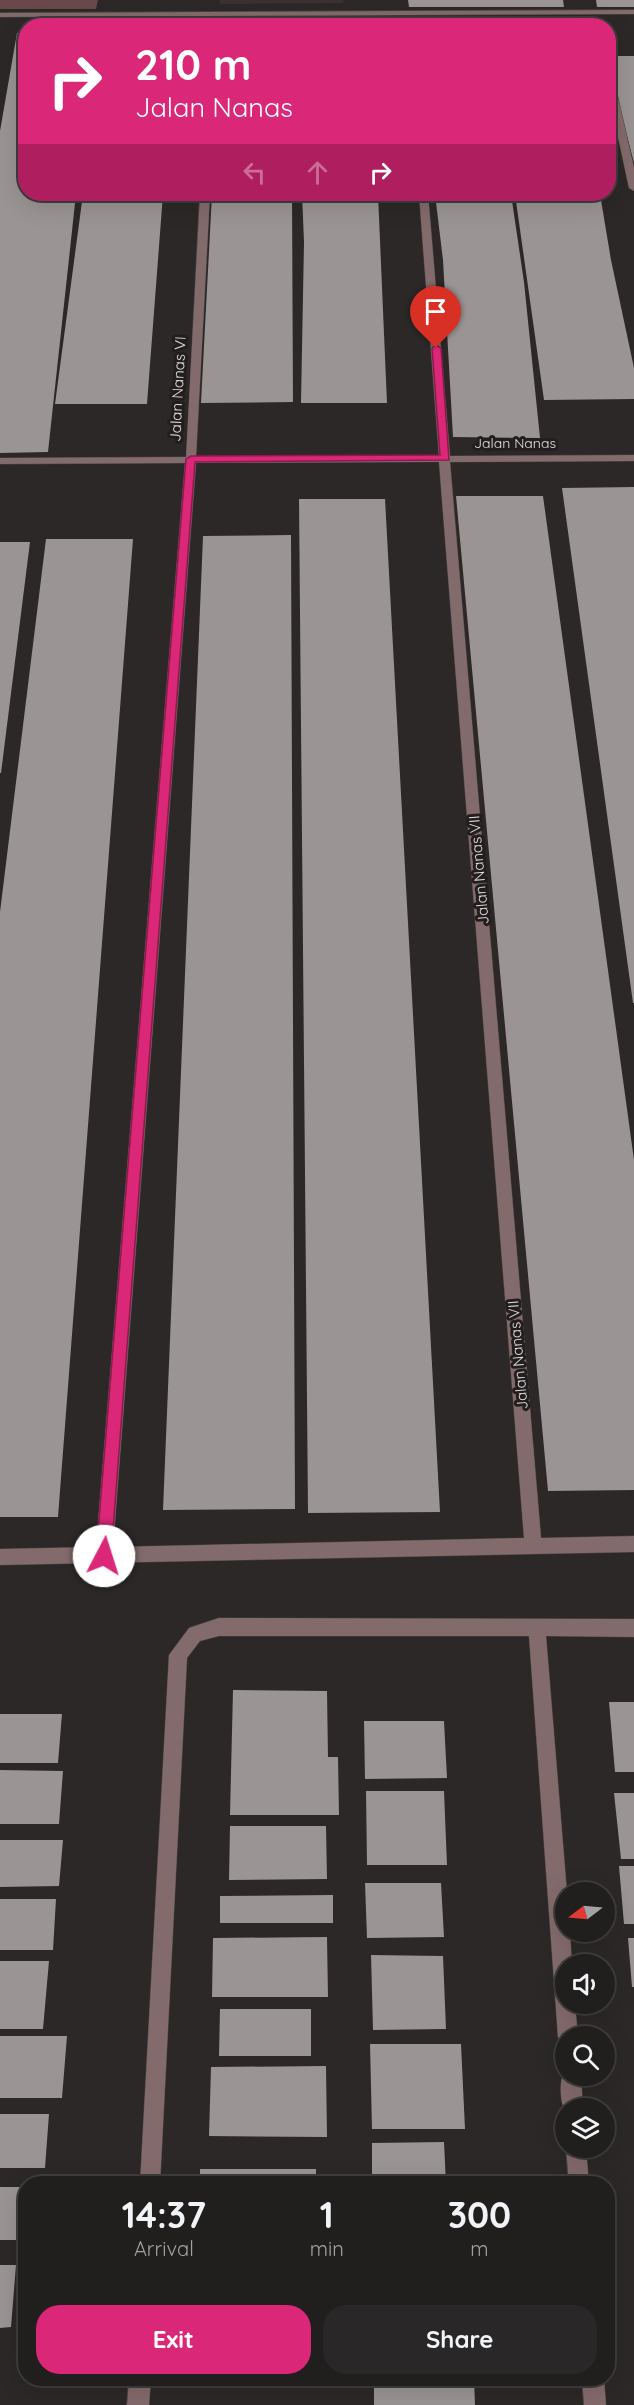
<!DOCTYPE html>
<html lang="en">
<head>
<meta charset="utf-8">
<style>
	body { margin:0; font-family:Quicksand,sans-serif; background:#292727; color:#f1f3f6; height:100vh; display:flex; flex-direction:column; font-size:22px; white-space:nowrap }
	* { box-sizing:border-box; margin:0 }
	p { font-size:20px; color:#a2a2a4 }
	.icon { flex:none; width:33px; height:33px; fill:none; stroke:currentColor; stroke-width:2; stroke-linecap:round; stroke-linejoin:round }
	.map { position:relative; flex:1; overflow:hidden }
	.panel { position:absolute; left:18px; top:2176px; width:597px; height:210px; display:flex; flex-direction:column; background:#211e1e; border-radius:24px; box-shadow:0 6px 24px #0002,0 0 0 2px #3e3c3c }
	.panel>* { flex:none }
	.top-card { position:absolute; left:18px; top:18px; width:598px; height:183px; border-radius:24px; box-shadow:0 6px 24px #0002,0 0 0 2px #3e3c3c; background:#db2777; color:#fff; overflow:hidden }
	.needle { width:39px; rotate:254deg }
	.buttons { position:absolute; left:555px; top:1882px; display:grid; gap:12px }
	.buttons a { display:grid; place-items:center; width:60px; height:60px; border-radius:50%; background:#211e1e; box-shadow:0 6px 24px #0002,0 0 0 2px #3e3c3c; font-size:30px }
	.pin { position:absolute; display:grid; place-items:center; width:51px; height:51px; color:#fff; margin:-62px -26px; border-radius:50% 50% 50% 0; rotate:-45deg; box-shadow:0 0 6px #0007 }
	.pin .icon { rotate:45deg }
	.me { position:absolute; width:66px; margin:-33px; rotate:5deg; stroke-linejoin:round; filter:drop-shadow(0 0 4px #0008) }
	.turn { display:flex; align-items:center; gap:21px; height:126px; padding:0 18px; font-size:27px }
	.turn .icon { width:78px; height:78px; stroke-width:2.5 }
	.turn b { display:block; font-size:42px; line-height:51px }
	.lanes { display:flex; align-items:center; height:57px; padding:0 18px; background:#0003; justify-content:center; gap:30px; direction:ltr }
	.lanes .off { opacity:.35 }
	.eta { display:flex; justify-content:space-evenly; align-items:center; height:102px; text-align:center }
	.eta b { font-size:36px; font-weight:700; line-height:42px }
	.primary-button { display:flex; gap:12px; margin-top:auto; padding:12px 18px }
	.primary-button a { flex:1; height:69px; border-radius:24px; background:#db2777; color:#fff; font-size:24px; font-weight:700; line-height:69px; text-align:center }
	.primary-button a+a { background:#292727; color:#f1f3f6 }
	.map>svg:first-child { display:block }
</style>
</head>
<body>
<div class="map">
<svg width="634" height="2405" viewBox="0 0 634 2405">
	<rect width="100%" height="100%" fill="#2c2828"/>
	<path fill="#3b3130" d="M220,0H343L344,3L219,4Z"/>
	<path fill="#684848" d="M0,0H98L96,9H0Z"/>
	<path fill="#9a9494" d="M408,0H563L564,7H409Z
		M596,0H634V7H597Z
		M17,33H26V194H76L48,452L0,453V131Z
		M610,56H634V163L620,109Z
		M83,194H163L147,404H55Z
		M212,194H292L293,402L201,403Z
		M302,194H378L387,403H301L304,242Z
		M435,194H511L524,282L540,438L453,437L443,260Z
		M515,194H600L611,260L634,368V399L544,400Z
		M634,487V1003H633L562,488Z
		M456,496H543L634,1160V1490L548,1491Z
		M299,499H385L440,1512L308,1513Z
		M291,535L295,1509L163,1510L203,536Z
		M46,539H133L58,1517H0V912Z
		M0,542H30L1,773H0Z
		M233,1690L327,1691L328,1757H338L339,1815H230Z
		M609,1702H634V1772H615Z
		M0,1714H62L58,1763H0Z
		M364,1721H444L447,1778L365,1779Z
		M0,1770L63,1771L59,1824H0Z
		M366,1791H444L447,1865H367Z
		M614,1793H634V1859H621Z
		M230,1826H326L327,1879L229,1880Z
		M0,1840H63L59,1886L0,1887Z
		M619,1866H634V1924H624Z
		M365,1883H441L444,1937L367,1938Z
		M333,1895V1923H220V1896Z
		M0,1899H56L53,1950H0Z
		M327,1937L328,1997H212L213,1938Z
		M628,1938H634V1987H632Z
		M371,1955L443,1956L446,2029L373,2030Z
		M0,1961H49L43,2029H0Z
		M220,2009H311V2056H219Z
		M0,2036H67L62,2098H0Z
		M370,2044H461L465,2129H372Z
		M326,2066L327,2137L209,2136L211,2067Z
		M0,2114H49L45,2168H0Z
		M444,2142L446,2184H372V2143Z
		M200,2169H316V2184H200Z
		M0,2187H21L17,2240H0Z
		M0,2265H16L11,2327L0,2328Z
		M374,2379H474L475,2405H374Z"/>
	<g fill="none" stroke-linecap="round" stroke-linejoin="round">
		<g stroke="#494545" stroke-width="1">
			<path id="minor" d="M634,10V14L0,17V13Z
				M609,73L613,76L634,168V191L629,188L609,95Z
				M200,194H210L196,457L439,456L419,194H428L450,456L634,455V461L450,462L541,1538L634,1536V1552L0,1565V1549L96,1547L185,463L0,464V458L186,457ZM439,462L524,1538L113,1547L196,463Z
				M219,1618L634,1619V1637L546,1636L567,1893L566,1932H570L572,1965H566V2004H575L578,2037H566V2046L561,2044L558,2037L529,1636H219L200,1641L187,1658L160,2184H140L169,1655L189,1628Z
				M566,2068V2076H581L583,2109H566V2115C560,2103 558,2079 566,2068Z
				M566,2148H586L589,2184H569Z
				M129,2379H151L149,2405H127Z
				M582,2379H604L606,2405H584Z"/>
		</g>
		<use href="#minor" fill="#846b6b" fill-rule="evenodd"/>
	</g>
	<path fill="#db2777" stroke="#8e194d" stroke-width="1.5" d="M436,345L441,348L449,460L195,462L111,1556L109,1561L104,1563L98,1561L96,1556L186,459L191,456L440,455L432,348Z"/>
	<g text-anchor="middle" stroke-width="6" stroke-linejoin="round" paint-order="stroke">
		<g font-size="14" fill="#e3e0e0" stroke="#231e1e">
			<text x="515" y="448">Jalan Nanas</text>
		</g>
		<g font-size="15" fill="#e3e0e0" stroke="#231e1e">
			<text transform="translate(178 389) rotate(-87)" y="5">Jalan Nanas VI</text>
			<text transform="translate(479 870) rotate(-95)" y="5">Jalan Nanas VII</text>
			<text transform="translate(518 1355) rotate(-95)" y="5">Jalan Nanas VII</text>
		</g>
	</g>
</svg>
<div class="buttons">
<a><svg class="needle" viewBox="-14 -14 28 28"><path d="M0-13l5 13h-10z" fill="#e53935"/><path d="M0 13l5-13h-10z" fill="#a2a2a4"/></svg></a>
<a><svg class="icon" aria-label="sound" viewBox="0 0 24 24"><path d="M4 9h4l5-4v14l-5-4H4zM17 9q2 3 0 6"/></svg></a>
<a><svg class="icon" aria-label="search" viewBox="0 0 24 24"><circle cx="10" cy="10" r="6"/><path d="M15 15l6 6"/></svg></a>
<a><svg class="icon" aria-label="layers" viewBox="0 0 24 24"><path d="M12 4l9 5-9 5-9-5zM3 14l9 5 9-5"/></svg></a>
</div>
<div class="pin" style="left:436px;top:348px;background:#d93025"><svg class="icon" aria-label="arrive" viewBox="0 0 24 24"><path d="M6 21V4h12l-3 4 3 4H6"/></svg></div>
<svg class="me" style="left:104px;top:1556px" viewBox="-20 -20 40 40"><circle r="19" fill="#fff"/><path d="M0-13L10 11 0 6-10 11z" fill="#db2777"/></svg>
<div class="top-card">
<div class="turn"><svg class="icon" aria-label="right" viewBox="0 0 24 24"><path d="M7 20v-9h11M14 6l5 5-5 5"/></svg><div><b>210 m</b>Jalan Nanas</div></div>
<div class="lanes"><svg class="icon off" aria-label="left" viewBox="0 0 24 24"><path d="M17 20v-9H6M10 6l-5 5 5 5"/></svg><svg class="icon off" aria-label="ahead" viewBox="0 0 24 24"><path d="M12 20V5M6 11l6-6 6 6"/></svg><svg class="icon" aria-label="right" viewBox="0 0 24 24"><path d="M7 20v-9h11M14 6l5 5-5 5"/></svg></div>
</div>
<section class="panel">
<div class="eta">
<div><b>14:37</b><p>Arrival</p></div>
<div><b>1</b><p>min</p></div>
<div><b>300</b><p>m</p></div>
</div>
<div class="primary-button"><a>Exit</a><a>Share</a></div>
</section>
</div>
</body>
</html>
